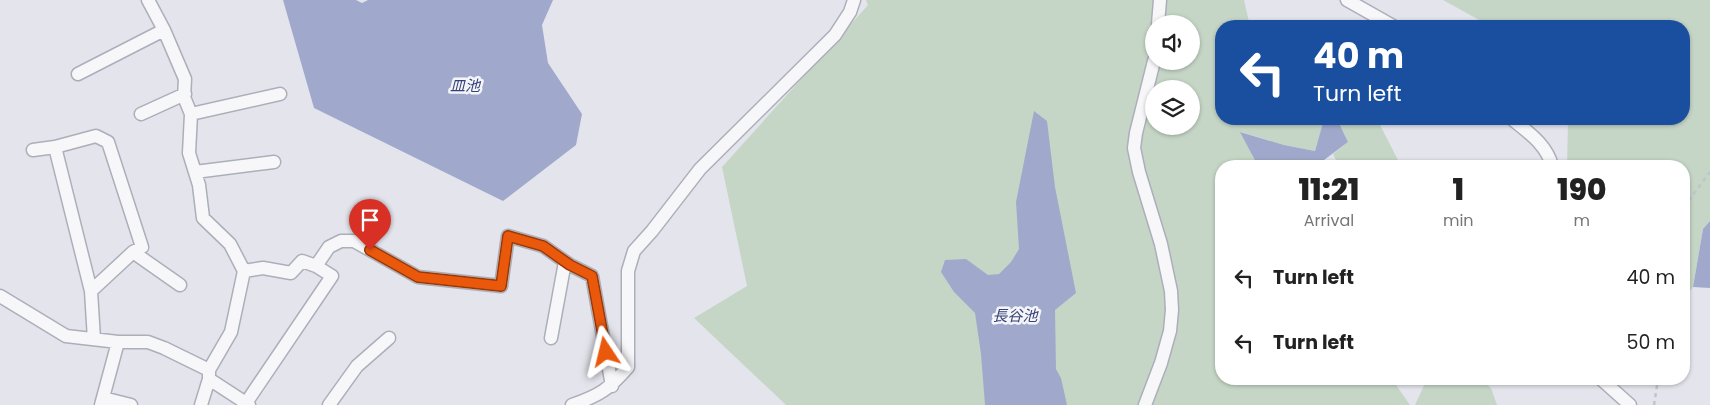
<!DOCTYPE html>
<html lang="en">
<head>
<meta charset="utf-8">
<style>
	body { margin:0; font-family:Poppins,"Noto Sans JP",sans-serif; background:#f6f6f6; color:#222; height:100vh; display:flex; flex-direction:column; font-size:19px; white-space:nowrap }
	* { box-sizing:border-box; margin:0 }
	p { font-size:16px; color:#767676 }
	.icon { flex:none; width:28px; height:28px; fill:none; stroke:currentColor; stroke-width:2; stroke-linecap:round; stroke-linejoin:round }
	.map { position:relative; flex:1; overflow:hidden }
	.details { position:absolute; left:1215px; top:160px; width:475px; height:225px; display:flex; flex-direction:column; background:#fff; border-radius:20px; box-shadow:0 1px 4px #0004 }
	.details>* { flex:none }
	.hud { position:absolute; left:1215px; top:20px; width:475px; height:105px; border-radius:20px; box-shadow:0 1px 4px #0004; background:#1a4fa0; color:#fff; overflow:hidden }
	.tools { position:absolute; left:1145px; top:15px; display:grid; gap:10px }
	.tools a { display:grid; place-items:center; width:55px; height:55px; border-radius:50%; background:#fff; box-shadow:0 1px 4px #0004; font-size:25px }
	.pin { position:absolute; display:grid; place-items:center; width:42px; height:42px; color:#fff; margin:-51px -21px; border-radius:50% 50% 50% 0; rotate:-45deg; box-shadow:0 0 5px #0007 }
	.pin .icon { rotate:45deg }
	.me { position:absolute; width:55px; margin:-28px; rotate:350deg; stroke-linejoin:round; filter:drop-shadow(0 0 4px #0008) }
	.turn { display:flex; align-items:center; gap:18px; height:105px; padding:0 15px; font-size:22px }
	.turn .icon { width:65px; height:65px; stroke-width:2.5 }
	.turn b { display:block; font-size:35px; line-height:42px }
	.eta { display:flex; justify-content:space-evenly; align-items:center; height:85px; text-align:center }
	.eta b { font-size:30px; font-weight:800; line-height:35px }
	ul { padding:0; list-style:none }
	li { display:flex; align-items:center; gap:15px; height:65px; padding:0 15px }
	li div { flex:1 }
	li b { display:block; font-size:19px }
	li em { font-style:normal }
	.map>svg:first-child { display:block }
</style>
</head>
<body>
<div class="map">
<svg width="1710" height="405" viewBox="0 0 1710 405">
	<rect width="100%" height="100%" fill="#e4e5ec"/>
	<path fill="#c5d6c6" fill-rule="evenodd" d="M866,0H1244L1250,26H1221V119H1324L1315,151L1284,145L1241,132L1258,166H1221V379H1392L1410,405H786L694,318L747,286L722,167L868,5ZM1154,24H1191V61H1154ZM1154,89H1191V126H1154Z
		M1443,0H1710V221L1703,229L1693,287L1684,299V166H1567L1568,119H1684V26H1490Z
		M1337,119H1377L1401,166H1339L1333,154L1348,142Z
		M1427,379H1480L1491,388L1497,405H1415Z"/>
	<path fill="#a0a9cb" d="M283,0H356L362,3L368,0H553L542,25L548,63L582,114L576,145L503,201L314,108Z
		M1034,111L1047,121L1055,187L1076,293L1055,310L1056,369L1061,378L1067,405H985L981,354L975,313L954,292L941,272L945,260L966,259L988,275L999,274L1011,262L1019,249L1016,202Z
		M1324,119H1337L1348,142L1316,166H1258L1240,132L1284,145L1315,151Z
		M1710,221V288L1693,287L1703,229Z"/>
	<g fill="none" stroke-linecap="round" stroke-linejoin="round">
		<g stroke="#acaeba" stroke-width="15">
			<path id="minor" d="M148,0L164,30
				M1347,0L1393,26
				M1158,24L1160,0
				M78,74L164,30L185,79L184,97L191,114L189,153L199,185L203,218L230,244L244,271L231,332L209,370V379L201,405
				M141,114L185,94
				M191,114L280,94
				M1512,119C1529,133 1547,145 1552,166
				M96,136L108,142L142,247L133,252L91,291L55,147Z
				M33,150L55,147
				M195,172L274,162
				M133,252L180,285
				M244,271L263,268L291,273L302,261L316,266L329,247L341,241H354L418,277L501,286L508,236L543,246L570,265L592,276L612,386
				M91,291L94,339
				M0,296L66,336L118,342H148L164,348L209,370
				M551,338L565,262
				M209,379L249,405
				M1601,379L1630,405
				M103,398L131,405
				M246,403L332,276L316,266
				M101,405L118,342
				M329,405L357,366L389,338
				M572,405C600,395 608,390 628,367V271L634,251L652,231L700,169L835,35L850,12L854,0
				M1145,405L1161,363L1170,331L1172,310L1171,291L1161,244L1139,172L1134,148L1136,133L1154,61"/>
		</g>
		<path stroke="#c2c3cb" stroke-width="2.5" stroke-dasharray="4 4" stroke-linecap="butt" d="M1684,207L1710,172
			M1654,405L1658,379"/>
		<use href="#minor" stroke="#f7f7fa" stroke-width="12"/>
	</g>
	<g fill="none" stroke-linecap="round" stroke-linejoin="round">
		<g stroke="#983908" stroke-width="12">
			<path id="route" d="M370,250L418,277L501,286L508,236L543,246L570,265L592,276L606,352"/>
		</g>
		<use href="#route" stroke="#ea580c" stroke-width="9"/>
	</g>
	<g text-anchor="middle" stroke-width="5" stroke-linejoin="round" paint-order="stroke">
		<g font-size="15" font-style="italic" fill="#364178" stroke="#f4f5f9">
			<text x="465" y="91">皿池</text>
			<text x="1015" y="321">長谷池</text>
		</g>
	</g>
</svg>
<div class="tools">
<a><svg class="icon" aria-label="sound" viewBox="0 0 24 24"><path d="M4 9h4l5-4v14l-5-4H4zM17 9q2 3 0 6"/></svg></a>
<a><svg class="icon" aria-label="layers" viewBox="0 0 24 24"><path d="M12 4l9 5-9 5-9-5zM3 14l9 5 9-5"/></svg></a>
</div>
<div class="pin" style="left:370px;top:250px;background:#d93025"><svg class="icon" aria-label="arrive" viewBox="0 0 24 24"><path d="M6 21V4h12l-3 4 3 4H6"/></svg></div>
<svg class="me" style="left:606px;top:352px" viewBox="-20 -20 40 40"><path d="M0-17L14 15 0 8-14 15z" fill="#ea580c" stroke="#fff" stroke-width="4"/></svg>
<div class="hud">
<div class="turn"><svg class="icon" aria-label="left" viewBox="0 0 24 24"><path d="M17 20v-9H6M10 6l-5 5 5 5"/></svg><div><b>40 m</b>Turn left</div></div>
</div>
<section class="details">
<div class="eta">
<div><b>11:21</b><p>Arrival</p></div>
<div><b>1</b><p>min</p></div>
<div><b>190</b><p>m</p></div>
</div>
<ul>
<li><svg class="icon" aria-label="left" viewBox="0 0 24 24"><path d="M17 20v-9H6M10 6l-5 5 5 5"/></svg><div><b>Turn left</b></div><em>40 m</em></li>
<li><svg class="icon" aria-label="left" viewBox="0 0 24 24"><path d="M17 20v-9H6M10 6l-5 5 5 5"/></svg><div><b>Turn left</b></div><em>50 m</em></li>
</ul>
</section>
</div>
</body>
</html>
